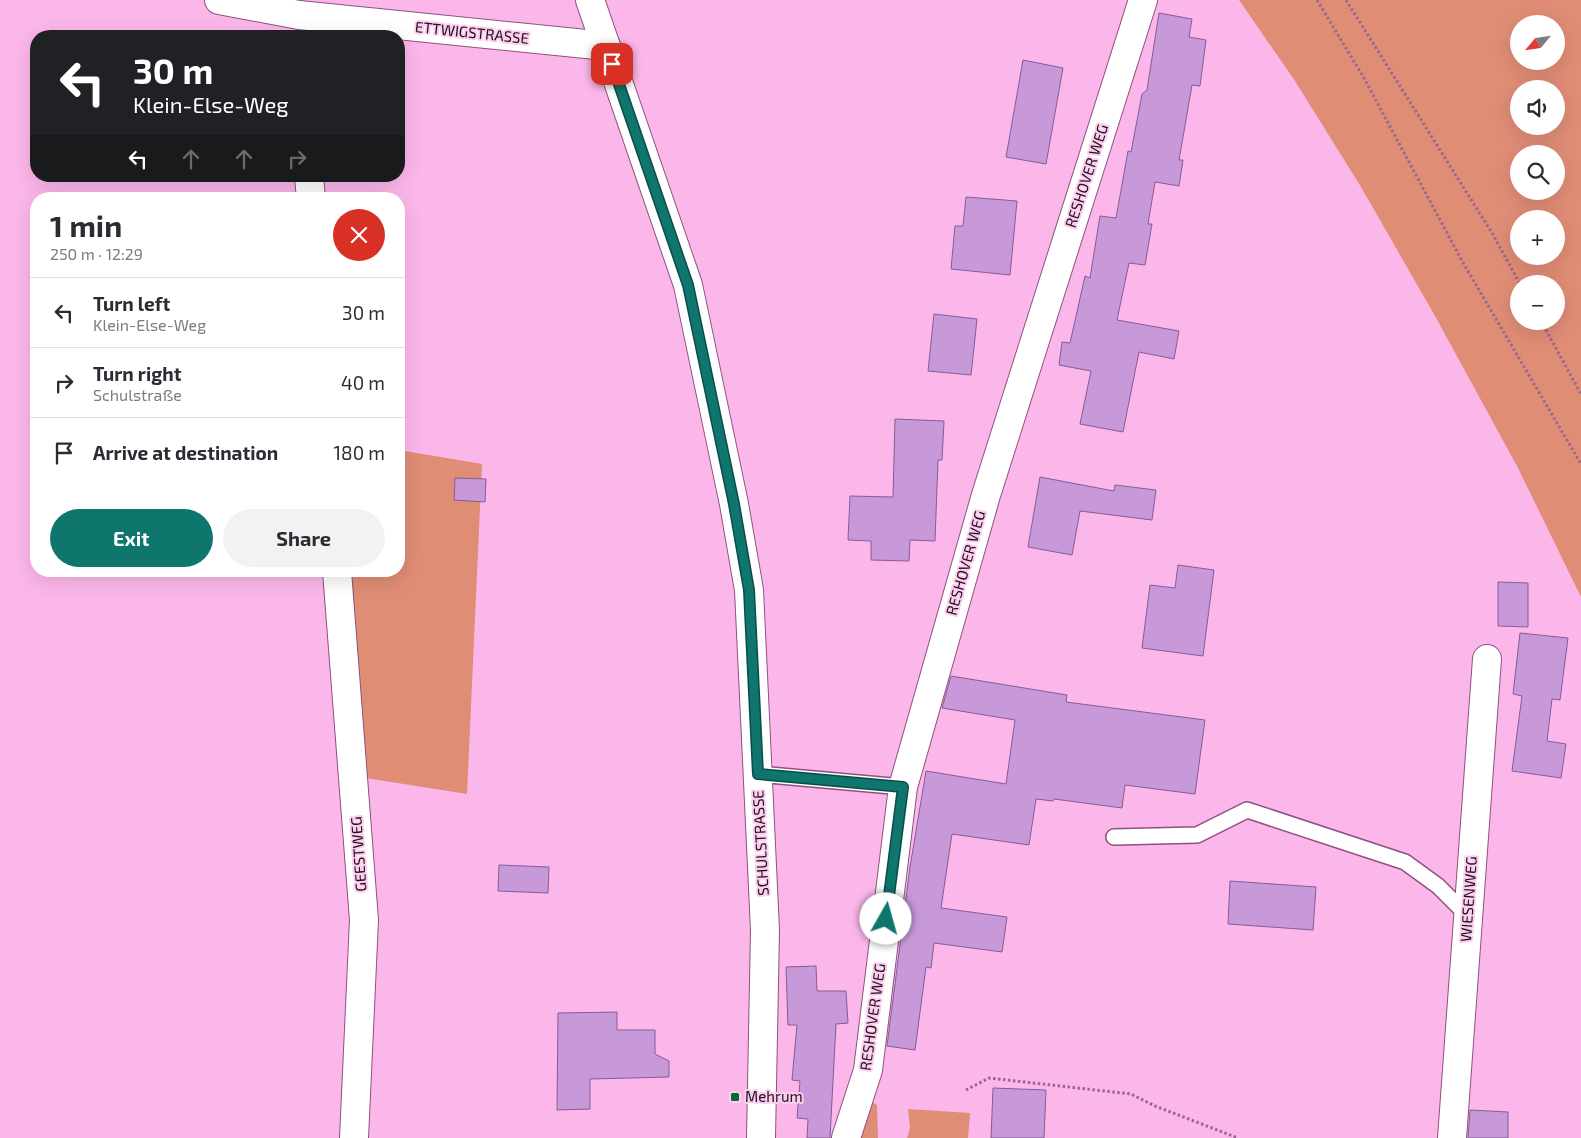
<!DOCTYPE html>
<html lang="en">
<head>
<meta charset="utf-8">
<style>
	body { margin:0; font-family:"Exo 2",sans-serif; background:#f2f2f3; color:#2b2b33; height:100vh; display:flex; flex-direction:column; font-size:19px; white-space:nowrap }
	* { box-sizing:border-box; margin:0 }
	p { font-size:16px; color:#7c7c81 }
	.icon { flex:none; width:28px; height:28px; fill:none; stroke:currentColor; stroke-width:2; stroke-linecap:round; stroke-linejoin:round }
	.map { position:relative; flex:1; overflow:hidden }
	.sheet { position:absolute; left:30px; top:192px; width:375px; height:385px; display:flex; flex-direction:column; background:#fff; border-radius:20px; box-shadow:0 5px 20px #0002 }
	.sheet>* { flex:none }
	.banner { position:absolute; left:30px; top:30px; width:375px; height:152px; border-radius:20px; box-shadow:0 5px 20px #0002; background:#202124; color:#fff; overflow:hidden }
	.needle { width:32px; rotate:241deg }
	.fabs { position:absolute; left:1510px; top:15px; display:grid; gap:10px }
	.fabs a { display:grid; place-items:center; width:55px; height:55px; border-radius:50%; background:#fff; box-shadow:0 5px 20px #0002; font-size:25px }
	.pin { position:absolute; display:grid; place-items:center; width:42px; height:42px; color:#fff; margin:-21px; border-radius:10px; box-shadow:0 2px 8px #0006 }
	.me { position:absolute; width:55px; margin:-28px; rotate:7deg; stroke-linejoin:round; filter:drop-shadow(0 0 4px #0008) }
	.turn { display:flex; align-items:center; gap:18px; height:105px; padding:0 20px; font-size:22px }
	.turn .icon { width:65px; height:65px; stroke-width:2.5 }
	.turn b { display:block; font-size:35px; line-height:42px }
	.lanes { display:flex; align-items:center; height:48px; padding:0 20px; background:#0003; justify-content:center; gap:25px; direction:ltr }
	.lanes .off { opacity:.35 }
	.round { display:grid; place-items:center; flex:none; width:52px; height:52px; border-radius:26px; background:#f2f2f3 }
	.headline { display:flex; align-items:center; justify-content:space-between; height:85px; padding:0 20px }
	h1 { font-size:30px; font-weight:700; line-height:38px }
	.button { display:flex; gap:10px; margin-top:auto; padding:10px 20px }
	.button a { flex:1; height:58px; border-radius:30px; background:#0f766e; color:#fff; font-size:20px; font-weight:700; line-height:58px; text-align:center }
	.button a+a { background:#f2f2f3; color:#2b2b33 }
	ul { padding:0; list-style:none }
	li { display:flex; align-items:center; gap:15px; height:70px; padding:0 20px; border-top:1px solid #e1e1e2 }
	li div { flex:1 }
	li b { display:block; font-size:19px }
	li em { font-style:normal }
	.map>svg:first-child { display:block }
</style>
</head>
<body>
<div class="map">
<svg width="1581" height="1138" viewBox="0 0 1581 1138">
	<rect width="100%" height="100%" fill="#fcb7ea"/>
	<path fill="#e08d76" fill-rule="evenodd" d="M1239,0H1581V597L1518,468L1435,316L1361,187L1295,81ZM1519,24H1556V61H1519ZM1519,89H1556V126H1519ZM1519,154H1556V191H1519ZM1519,219H1556V256H1519ZM1519,284H1556V321H1519Z
		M399,450L482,464L467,794L353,776L337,571H399Z
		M869,1100L877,1105L878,1138H848Z
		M908,1109L970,1113L968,1138H907L910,1128Z"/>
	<path fill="#c899d9" stroke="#865b96" d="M1159,13L1192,19L1189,37L1206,40L1200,86L1192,85L1179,160H1183L1179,186L1155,182L1148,224H1152L1145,265L1129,263L1117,320L1179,331L1174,359L1139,352L1123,432L1080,424L1091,371L1059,365L1062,342L1070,343L1085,276L1090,278L1100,216L1116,218L1128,151L1131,152L1142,94L1147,90Z
		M1023,60L1063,68L1046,164L1006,157Z
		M966,197L1017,201L1010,275L951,269L955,226H963Z
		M934,314L977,319L971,375L928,371Z
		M895,419L944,421L942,460H938L935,541L910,540L909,561L871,560V541L848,540L850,496L893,497Z
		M1040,477L1114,491L1115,485L1156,490L1152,520L1080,511L1072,555L1028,547Z
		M455,478L486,479L485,502L454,500Z
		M1178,565L1214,570L1203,656L1142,648L1150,585L1175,588Z
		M1498,582L1528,583V627L1498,626Z
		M1520,633L1568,638L1560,700L1552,699L1547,741L1566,744L1561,778L1512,771L1522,696L1513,694Z
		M951,676L1067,695L1066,702L1205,720L1195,794L1125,785L1122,808L1054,799L1053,801L1036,799L1029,845L952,834L941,908L1007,917L1002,952L934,943L931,968L926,967L915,1050L887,1046L910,867L926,771L1006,784L1015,720L942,708Z
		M499,865L549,867L548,893L498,891Z
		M1230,881L1316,887L1313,930L1228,924Z
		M816,966L817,991H846L848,1023L836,1024L830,1138H807L808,1119L797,1118L800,1081L792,1080L797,1025H788L786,967Z
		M617,1012V1030H655V1054L669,1061V1077L590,1079V1109L557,1110L558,1013Z
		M993,1088L1046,1090L1044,1138H991Z
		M1470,1110L1508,1112V1138H1468Z"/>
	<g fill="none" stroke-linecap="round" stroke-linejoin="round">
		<g stroke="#8d517f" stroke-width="18">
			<path id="service" d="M758,774L903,787
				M1114,837L1197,835L1247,810L1405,862L1438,886L1468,916"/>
		</g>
		<g stroke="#8d517f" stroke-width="30">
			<path id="minor" d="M219,0L299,15L606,46
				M309,176L311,199
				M337,571L364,920L354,1138
				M846,1138L868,1070L903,787L986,495L1143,0
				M1452,1138L1487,659"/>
		</g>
		<g stroke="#8d517f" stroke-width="30">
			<path id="secondary" d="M590,0L688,285L734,504L749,590L765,930L761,1138"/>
		</g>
		<path stroke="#99688d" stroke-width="3" stroke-dasharray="2.5 2.5" stroke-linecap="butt" d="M1317,0L1364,78L1462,261L1581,464
			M1346,0L1492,233L1520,284
			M1541,321L1581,394
			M966,1090L989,1078L1131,1094L1155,1106L1238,1138"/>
		<use href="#service" stroke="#fff" stroke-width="15"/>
		<use href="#minor" stroke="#fff" stroke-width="28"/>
		<use href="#secondary" stroke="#fff" stroke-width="28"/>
	</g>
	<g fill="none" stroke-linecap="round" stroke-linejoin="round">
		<g stroke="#0a4d48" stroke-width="12">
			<path id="route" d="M612,64L688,285L734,504L749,590L758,774L903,787L886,919"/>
		</g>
		<use href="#route" stroke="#0f766e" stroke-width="9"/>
	</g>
	<rect fill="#06693e" stroke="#f9cfed" stroke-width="2" x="730" y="1092" width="10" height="10" rx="2.5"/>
	<g text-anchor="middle" stroke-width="4" stroke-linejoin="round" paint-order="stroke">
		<g font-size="15" fill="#250d20" stroke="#f9cfed">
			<text transform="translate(472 33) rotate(6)" y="5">ETTWIGSTRASSE</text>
			<text transform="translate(1087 176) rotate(-72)" y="5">RESHOVER WEG</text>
			<text transform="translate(966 563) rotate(-74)" y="5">RESHOVER WEG</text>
			<text transform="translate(761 843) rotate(-93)" y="5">SCHULSTRASSE</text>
			<text transform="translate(359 854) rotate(-94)" y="5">GEESTWEG</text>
			<text transform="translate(1469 899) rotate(-86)" y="5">WIESENWEG</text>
			<text transform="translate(873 1017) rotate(-82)" y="5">RESHOVER WEG</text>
		</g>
		<g font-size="15" fill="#250d20" stroke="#f9cfed" text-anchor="start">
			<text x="745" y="1102">Mehrum</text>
		</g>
	</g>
</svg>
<div class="fabs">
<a><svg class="needle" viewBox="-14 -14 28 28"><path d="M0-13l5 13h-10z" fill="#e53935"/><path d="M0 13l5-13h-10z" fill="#7c7c81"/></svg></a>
<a><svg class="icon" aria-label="sound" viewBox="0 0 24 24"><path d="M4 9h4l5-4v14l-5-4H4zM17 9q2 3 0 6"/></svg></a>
<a><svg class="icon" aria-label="search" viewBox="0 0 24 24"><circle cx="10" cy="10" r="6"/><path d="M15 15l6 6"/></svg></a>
<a>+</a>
<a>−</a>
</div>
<div class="pin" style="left:612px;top:64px;background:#d93025"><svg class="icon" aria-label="arrive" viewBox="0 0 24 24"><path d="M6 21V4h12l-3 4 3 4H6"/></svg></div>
<svg class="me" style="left:886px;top:919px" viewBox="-20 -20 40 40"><circle r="19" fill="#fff"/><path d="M0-13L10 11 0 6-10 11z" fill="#0f766e"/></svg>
<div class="banner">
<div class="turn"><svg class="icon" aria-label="left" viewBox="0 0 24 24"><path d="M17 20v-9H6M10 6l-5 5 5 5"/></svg><div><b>30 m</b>Klein-Else-Weg</div></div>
<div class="lanes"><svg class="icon" aria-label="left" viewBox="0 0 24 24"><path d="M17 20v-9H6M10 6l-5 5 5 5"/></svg><svg class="icon off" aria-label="ahead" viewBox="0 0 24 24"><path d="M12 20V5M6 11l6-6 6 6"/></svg><svg class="icon off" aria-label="ahead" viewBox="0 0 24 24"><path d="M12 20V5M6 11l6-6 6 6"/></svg><svg class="icon off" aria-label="right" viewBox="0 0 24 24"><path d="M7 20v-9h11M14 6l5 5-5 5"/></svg></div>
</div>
<section class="sheet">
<div class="headline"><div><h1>1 min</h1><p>250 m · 12:29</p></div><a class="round" style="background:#d93025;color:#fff"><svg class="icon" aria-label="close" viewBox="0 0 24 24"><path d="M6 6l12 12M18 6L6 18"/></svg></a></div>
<ul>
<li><svg class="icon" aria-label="left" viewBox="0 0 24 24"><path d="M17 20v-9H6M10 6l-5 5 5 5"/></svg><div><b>Turn left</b><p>Klein-Else-Weg</p></div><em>30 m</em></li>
<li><svg class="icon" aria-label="right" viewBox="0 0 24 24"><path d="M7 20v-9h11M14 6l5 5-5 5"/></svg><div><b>Turn right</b><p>Schulstraße</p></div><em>40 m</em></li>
<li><svg class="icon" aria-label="arrive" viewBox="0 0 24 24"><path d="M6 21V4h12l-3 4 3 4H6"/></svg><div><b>Arrive at destination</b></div><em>180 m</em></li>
</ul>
<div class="button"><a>Exit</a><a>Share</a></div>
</section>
</div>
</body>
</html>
